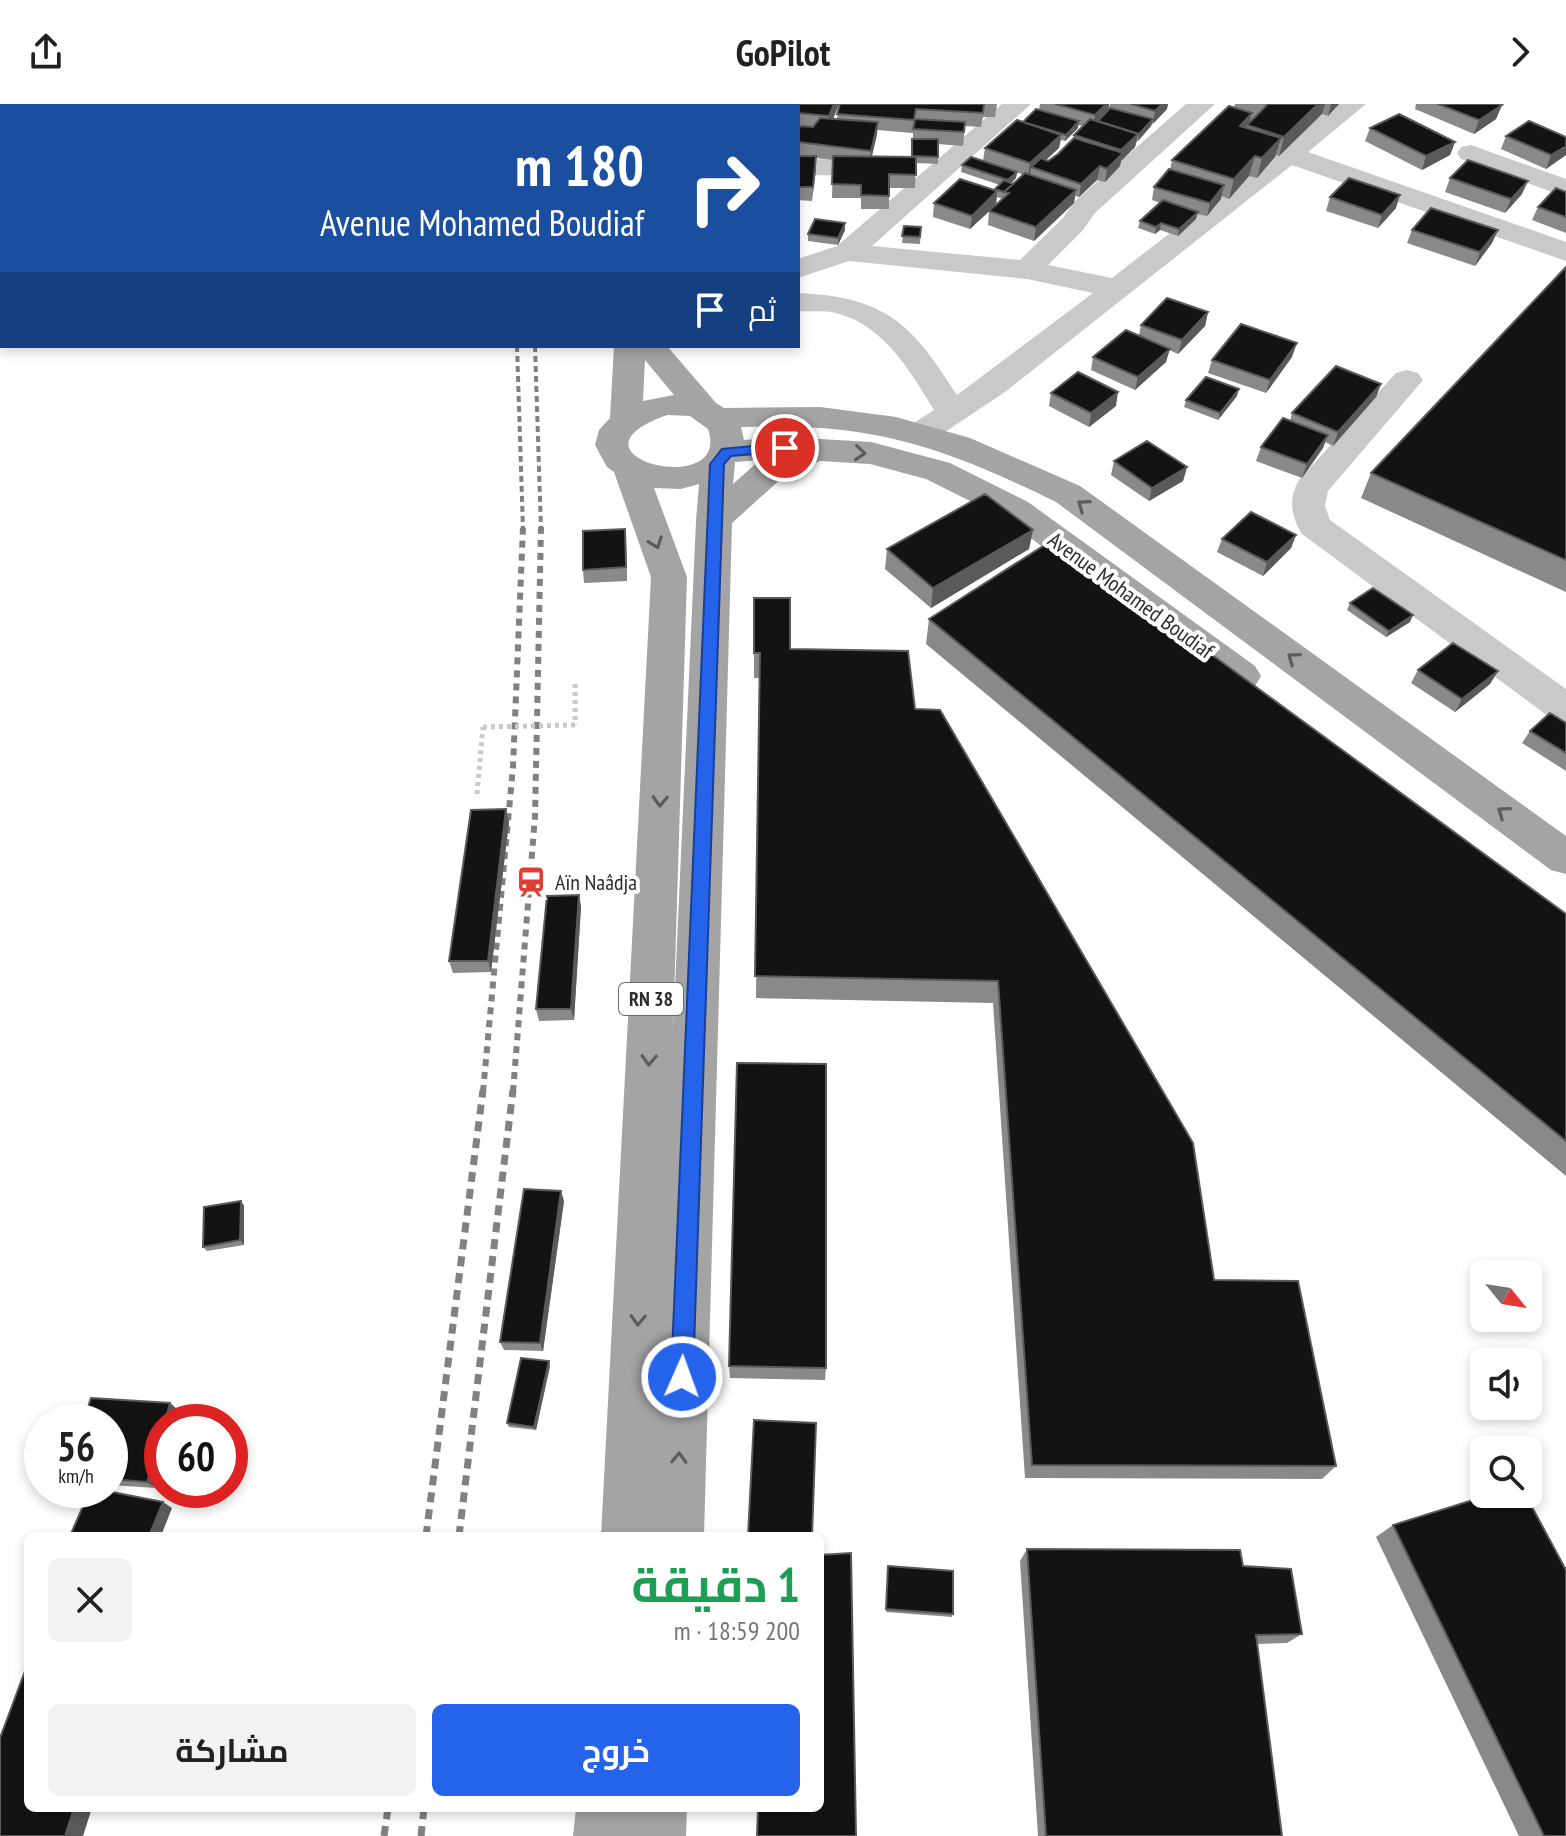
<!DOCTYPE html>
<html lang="ar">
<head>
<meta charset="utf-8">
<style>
	body { margin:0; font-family:"PT Sans Narrow",Cairo,sans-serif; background:#f2f2f2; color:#202124; direction:rtl; height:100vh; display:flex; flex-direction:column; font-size:30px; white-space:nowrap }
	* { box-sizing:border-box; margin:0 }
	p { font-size:26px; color:#757577 }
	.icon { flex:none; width:44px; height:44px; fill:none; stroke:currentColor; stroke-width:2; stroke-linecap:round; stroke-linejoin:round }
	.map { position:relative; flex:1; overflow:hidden; direction:ltr }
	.side { position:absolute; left:24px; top:1428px; width:800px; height:280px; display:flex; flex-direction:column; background:#fff; border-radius:12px; box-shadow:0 4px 12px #0003; direction:rtl }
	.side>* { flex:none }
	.guide { position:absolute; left:0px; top:0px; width:800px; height:244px; box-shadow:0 4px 12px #0003; direction:rtl; background:#1a4fa0; color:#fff; overflow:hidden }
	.needle { width:52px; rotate:120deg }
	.controls { position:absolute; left:1470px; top:1156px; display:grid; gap:16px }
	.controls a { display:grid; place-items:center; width:72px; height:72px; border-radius:12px; background:#fff; box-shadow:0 4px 12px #0003; font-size:40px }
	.speed { position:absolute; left:24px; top:1300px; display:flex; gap:16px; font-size:40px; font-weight:700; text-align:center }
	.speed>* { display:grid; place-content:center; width:104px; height:104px; border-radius:50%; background:#fff; box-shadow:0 4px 12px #0003; line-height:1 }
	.speed small { font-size:20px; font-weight:400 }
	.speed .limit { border:12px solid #d22; background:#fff; color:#111 }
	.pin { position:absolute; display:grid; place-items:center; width:68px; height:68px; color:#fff; margin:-34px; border:4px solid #fff; border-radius:50%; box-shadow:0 2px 8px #0007 }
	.me { position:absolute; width:88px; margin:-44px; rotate:2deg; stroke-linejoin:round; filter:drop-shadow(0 0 6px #0008) }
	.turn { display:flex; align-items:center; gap:28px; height:168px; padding:0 24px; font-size:36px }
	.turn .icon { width:104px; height:104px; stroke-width:2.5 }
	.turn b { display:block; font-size:56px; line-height:68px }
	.then { display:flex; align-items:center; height:76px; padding:0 24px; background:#0003; gap:16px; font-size:30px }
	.round { display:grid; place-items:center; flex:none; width:84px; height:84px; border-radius:12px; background:#f2f2f2 }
	.summary { display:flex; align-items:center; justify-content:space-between; height:136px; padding:0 24px }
	h1 { font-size:48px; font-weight:700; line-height:60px; color:#1e9e55 }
	.cta { display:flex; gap:16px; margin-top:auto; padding:16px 24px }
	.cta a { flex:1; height:92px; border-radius:12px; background:#2563eb; color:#fff; font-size:32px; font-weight:700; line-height:92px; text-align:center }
	.cta a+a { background:#f2f2f2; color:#202124 }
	header { display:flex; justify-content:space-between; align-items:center; height:104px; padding:0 24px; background:#fff; font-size:36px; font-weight:700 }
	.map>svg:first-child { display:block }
</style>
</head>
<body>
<header><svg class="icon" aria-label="forward" viewBox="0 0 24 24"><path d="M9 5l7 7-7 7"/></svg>GoPilot<svg class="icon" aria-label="share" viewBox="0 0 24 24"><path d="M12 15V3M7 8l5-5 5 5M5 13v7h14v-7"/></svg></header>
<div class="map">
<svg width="1566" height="1732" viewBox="0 0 1566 1732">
	<rect width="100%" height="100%" fill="#fff"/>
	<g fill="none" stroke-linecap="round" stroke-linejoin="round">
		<path stroke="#c9c9c9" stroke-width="5" stroke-dasharray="4 4" stroke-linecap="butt" d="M575,580V621
			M477,690L483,623"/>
		<path fill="#c9c9c9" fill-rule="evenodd" d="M665,0H691L692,2H666Z
			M1002,0H1031L872,142L1020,156L1063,114L1075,97L1186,0H1215L1095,109L1083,126L1048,161L1112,174L1336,0H1366L1308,48L1566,138V157L1292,61L1005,288L933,336L921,339L909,336L904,329L909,322L934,306C910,267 884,221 836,209C824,206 810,208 798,207V189C886,193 911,219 957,291L1093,189L1027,175L849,157L798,174V155L837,142Z
			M1471,41L1566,75V93L1461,55L1457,49L1461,43Z
			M798,55L892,56L902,58L906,64L902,70L892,72L798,71Z
			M1407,266L1418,269L1423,276L1328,387L1325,402L1330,416L1566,585V619L1552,615L1302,430C1291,413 1288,394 1299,376L1396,269Z"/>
		<path fill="#a4a4a4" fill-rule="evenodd" d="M552,0H578L579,2H553Z
			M614,242H667L716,299L724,304L820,303L896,313L970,334L1080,382L1566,732V770L1551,766L1056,398C941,342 871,318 741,323L744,336L785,333L871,338L950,359L1028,398L1255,562L1261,572L1255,582L1242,586L1229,582L1004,414L926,375L870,360L820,357L784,372L732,419L704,1432H601L651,473L614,368L607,363L595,341L599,326L610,314ZM645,256L674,291L643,297ZM667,311L690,312L708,325C733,397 552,352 667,311ZM760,356L733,380L735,358ZM699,380L696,417L673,928L687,473L654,384L681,385Z
			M576,1704H687L686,1732H573Z"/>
		<path stroke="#818181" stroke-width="4" stroke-dasharray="6 4" stroke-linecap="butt" d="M517,242L523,425
			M535,242L541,425"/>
		<path stroke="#818181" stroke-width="6" stroke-dasharray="7 6" stroke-linecap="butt" d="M483,988L513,663L523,423
			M513,988L535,712L541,423"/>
		<path stroke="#818181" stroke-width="7" stroke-dasharray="10 7" stroke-linecap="butt" d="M426,1432L483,986
			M459,1432L513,986
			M384,1732L388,1704
			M421,1732L424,1704"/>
		<path stroke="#c9c9c9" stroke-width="5" stroke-dasharray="4 4" stroke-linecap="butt" d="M483,623L575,621"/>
	</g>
	<path fill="#898989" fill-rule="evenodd" d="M754,0H794V2H755Z
		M839,0L833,15H837L840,0H997L995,13H983L981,23L965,22L963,42L938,40V60L916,59L915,84H889V105H861V94H832L833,56L816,54L812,97L798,96V30L813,23L798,22V2ZM877,26L913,29L912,53L872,52Z
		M1040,0H1109L1108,6L1110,0H1168L1167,5L1152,20L1151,22L1138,37H1137L1135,43L1121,57L1120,62L1105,78L1097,76L1079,93L1075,92L1074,99L1034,137L988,121L989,107L970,125L933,113L934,99L995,87L1000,81L961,68L962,61L983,57L985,44L1039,6ZM1078,21L1083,22L1074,31L1073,35L1058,50L1048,57L1046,56L1059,44L1061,36L1065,37L1078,24ZM1017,68L1023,71L1013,80L1011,79L1016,74ZM997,93L1003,95L996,101Z
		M1235,0H1339L1328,12L1322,10L1279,52L1276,51L1257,74L1249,72L1229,95L1222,92L1207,112L1197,110L1196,115L1178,132L1160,126L1155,130L1138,124L1140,117L1160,99L1152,96L1154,83L1170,66L1172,56L1234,3Z
		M1416,0H1498L1502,1L1496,15L1474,30L1415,5Z
		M1370,24L1455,38L1450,51L1422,66L1365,37Z
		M1506,32L1566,33V51L1546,65L1501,45Z
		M1450,74L1522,90L1505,109L1445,88Z
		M1566,88V129L1532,116L1538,103Z
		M1330,93L1396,104L1378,124L1326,107Z
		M845,119V126L838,141L808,137V130Z
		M904,122L921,123L920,140L902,139Z
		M1412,126H1498L1492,139L1475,162L1407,139Z
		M1566,163V488L1361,394L1371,369Z
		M1208,208L1205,222L1178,250L1169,246L1166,258L1135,286L1091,266L1093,253L1139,231L1141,221Z
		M1292,253L1266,289L1208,269L1212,256Z
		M1381,280L1376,293L1333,342L1325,338L1323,344L1302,374L1256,357L1261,343L1290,317L1292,309Z
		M1051,289L1116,302L1089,323L1049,302Z
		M1237,292L1218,316L1184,303L1186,296Z
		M1114,357L1187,363L1183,377L1149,397L1111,371Z
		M1033,426L1029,445L931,504L885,465L887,445Z
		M1296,431L1291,444L1263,472L1217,448L1222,435Z
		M626,438L627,477L584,479L583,466Z
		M1350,499L1410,518L1386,533L1347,506Z
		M929,515L1566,810V1072L926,540Z
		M790,545L915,605L1214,1176L1336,1362L1322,1375L1025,1374L993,899L756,894L759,574H754V549Z
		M1418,566L1498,567L1490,580L1455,608L1411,579Z
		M1566,619V667L1522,639L1530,627Z
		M506,705L509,718L491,868L453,869L449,857Z
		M579,791L581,803L574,916L539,917L536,905Z
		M241,1097L244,1102V1141L207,1147L203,1143Z
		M564,1097L543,1247L504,1246L500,1238Z
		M550,1262L536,1326L509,1323L507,1319Z
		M729,1262L826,1264L825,1276L730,1274Z
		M170,1299L179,1307L176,1318H162L156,1384L110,1381V1318Z
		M1393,1421L1566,1732H1519L1376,1433Z
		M1027,1445L1243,1462L1302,1530L1287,1539L1257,1540L1282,1732H1038L1020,1457Z
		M888,1462L953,1510L952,1513L886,1508Z"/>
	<path fill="#5a5a5a" d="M834,0H839L829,25V12Z
		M1105,0H1109L1108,9L1093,25L1095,11Z
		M1162,0H1168L1167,5L1153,20L1155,7Z
		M1318,0H1325L1322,10L1279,52L1284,33Z
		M1331,0H1339L1328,12Z
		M1502,1L1496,15L1474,30L1479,16Z
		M1252,9L1248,22L1247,21L1244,31L1240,22Z
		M1153,15L1151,22L1138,37L1139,30Z
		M1079,17L1078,24L1065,37L1066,31Z
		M878,18L877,31L870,60L871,47Z
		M1138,30L1135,43L1121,57L1120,62L1105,78L1107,65L1120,51L1121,46Z
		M1061,31L1059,44L1036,65L1031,63L1030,70L1028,72L1030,59Z
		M1281,34L1275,53L1257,74L1262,54Z
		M1455,38L1450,51L1422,66L1426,52Z
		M1566,42V51L1546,65L1551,51Z
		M816,52V66L812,97L813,83Z
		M1255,52L1249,72L1229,95L1234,75Z
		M1100,62L1097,76L1079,93L1081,80Z
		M1017,68L1016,74L1007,83L1008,76Z
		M1528,77L1522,90L1505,109L1511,95Z
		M1224,81L1221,95L1207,112L1210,99Z
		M1076,86L1074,99L1034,137L1036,123Z
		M997,87L996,101L970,125L972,112Z
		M1400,91L1396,104L1378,124L1382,111Z
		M1198,108L1196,115L1178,132L1179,125Z
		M845,119V126L838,141V134Z
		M1161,119L1160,126L1155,130L1156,123Z
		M1498,126L1492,139L1475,162L1480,148Z
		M1208,208L1205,222L1178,250L1182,236Z
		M1297,239L1292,253L1266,289L1270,276Z
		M1170,245L1166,258L1135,286L1138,273Z
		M1381,280L1376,293L1333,342L1338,328Z
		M1239,285L1237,292L1218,316L1220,309Z
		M1118,288L1116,302L1089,323L1091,309Z
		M1328,331L1323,344L1302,374L1307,360Z
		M1187,363L1183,377L1149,397L1152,384Z
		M625,425L626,438L627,477L626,463Z
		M1033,426L1029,445L931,504L933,484Z
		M1296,431L1291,444L1263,472L1267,458Z
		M1413,511L1410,518L1386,533L1389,527Z
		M1498,567L1490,580L1455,608L1462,595Z
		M506,705L509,718L491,868L488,857Z
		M579,791L581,803L574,916L571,905Z
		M561,1087L564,1097L543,1247L540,1239Z
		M241,1097L244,1102V1141L240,1136Z
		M549,1257L550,1262L536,1326L534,1323Z
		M170,1299L179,1307L176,1318H165Z
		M162,1327V1365L156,1384L147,1378Z
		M163,1398L172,1404L161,1432H149Z
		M74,1704H92L83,1732H65Z"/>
	<path fill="#131313" stroke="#5a5a5a" stroke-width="2" d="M700,0H749L750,2H701Z
		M799,0H834L829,12L798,9Z
		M840,0H984L983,9L916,5L914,16L837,10Z
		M1055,0H1106L1095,11Z
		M1131,0H1162L1155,7Z
		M1268,0H1318L1284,33L1247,21Z
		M1438,0H1498L1502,1L1479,16Z
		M1229,2L1252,9L1240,22L1281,34L1262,54L1255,52L1234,75L1172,56Z
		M1110,4L1153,15L1139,30L1098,17Z
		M1036,5L1079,17L1066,31L1023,18Z
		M1399,10L1455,38L1426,52L1370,24Z
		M820,14L878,18L871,47L798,38V30L800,22L813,23Z
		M915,15L965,18L964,28L913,25Z
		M1090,15L1138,30L1121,46L1074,31Z
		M1017,16L1061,31L1030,59L985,44Z
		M1529,17L1566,33V42L1551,51L1506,32Z
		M1074,34L1123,49L1107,65L1100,62L1081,80L1031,63L1041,54L1048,57L1058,50Z
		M912,35H938V53L912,52Z
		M798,52H816L813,83H798Z
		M833,52L916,53V71L889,70V92L861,91V81L832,80Z
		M971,53L1017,68L1008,76L962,61Z
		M1468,56L1528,77L1511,95L1450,74Z
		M1169,65L1224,81L1210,99L1154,83Z
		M1025,69L1076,86L1036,123L989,107L1009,89L1004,88Z
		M1349,74L1400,91L1382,111L1330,93Z
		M960,75L997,87L972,112L934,99Z
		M1004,76L1013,80L1004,88L995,85Z
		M1556,84L1566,88V113L1538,103Z
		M1163,96L1198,108L1179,125L1161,119L1156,123L1140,117Z
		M1431,104L1498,126L1480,148L1412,126Z
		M815,115L845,119L838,134L808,130Z
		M904,122L921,123L920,133L902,132Z
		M1566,163V456L1371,369Z
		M1167,194L1208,208L1182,236L1141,221Z
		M1241,220L1297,239L1270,276L1212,256Z
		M1126,226L1170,245L1138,273L1093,253Z
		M1336,262L1381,280L1338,328L1292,309Z
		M1078,268L1118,288L1091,309L1051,289Z
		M1206,273L1239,285L1220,309L1186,296Z
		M1283,314L1328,331L1307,360L1261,343Z
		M1147,337L1187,363L1152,384L1114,357Z
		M985,390L1033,426L933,484L887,445Z
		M1251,408L1296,431L1267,458L1222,435Z
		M625,425L626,463L583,466V427Z
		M1054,435L1566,810V1037L929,515Z
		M1373,484L1413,511L1389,527L1350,499Z
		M754,494H790V545L908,547L915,605L940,606L1193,1039L1214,1176L1298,1177L1336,1362L1032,1361L998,877L755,872L760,549H754Z
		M1453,539L1498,567L1462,595L1418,566Z
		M1550,609L1566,619V649L1530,627Z
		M506,705L488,857H449L471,706Z
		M579,791L571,905H536L547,792Z
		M737,959L826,960V1264L729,1262Z
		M524,1085L561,1087L540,1239L500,1238Z
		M241,1097L240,1136L203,1143L204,1103Z
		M521,1254L549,1257L534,1323L507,1319Z
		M91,1294L170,1299L165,1318H162V1327L147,1378L110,1375V1318H83Z
		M754,1316L816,1319L812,1432H748Z
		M90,1386H102L163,1398L149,1432H70Z
		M1492,1390H1525L1566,1466V1732H1544L1393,1421Z
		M1027,1445L1240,1446L1243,1462L1291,1465L1302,1530L1256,1531L1282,1732H1046Z
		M851,1449L856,1732H757L758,1704H820V1451Z
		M888,1462L953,1467V1510L886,1505Z
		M28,1559V1704H74L65,1732H0V1634Z"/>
	<defs><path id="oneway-chevron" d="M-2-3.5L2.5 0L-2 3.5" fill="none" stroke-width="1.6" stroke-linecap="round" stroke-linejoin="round" transform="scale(2)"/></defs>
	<g stroke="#5c5c5c">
		<use href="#oneway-chevron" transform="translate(860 349) rotate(5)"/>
		<use href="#oneway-chevron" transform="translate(1083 401) rotate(-144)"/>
		<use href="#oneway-chevron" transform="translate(656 439) rotate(70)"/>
		<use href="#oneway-chevron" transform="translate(1293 554) rotate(-144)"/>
		<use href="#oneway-chevron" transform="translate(660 697) rotate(92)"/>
		<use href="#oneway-chevron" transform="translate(1503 708) rotate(-144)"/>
		<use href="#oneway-chevron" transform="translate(649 956) rotate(92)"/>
		<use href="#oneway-chevron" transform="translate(638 1216) rotate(92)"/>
		<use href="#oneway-chevron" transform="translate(679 1354) rotate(-88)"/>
	</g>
	<path fill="#2563eb" stroke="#184099" stroke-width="2" d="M785,339L790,341V347L731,352L724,360L693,1273L689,1281L682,1284L674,1281L671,1273L710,360L722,345Z"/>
	<defs>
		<g id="station-bare" transform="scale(2.4)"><path d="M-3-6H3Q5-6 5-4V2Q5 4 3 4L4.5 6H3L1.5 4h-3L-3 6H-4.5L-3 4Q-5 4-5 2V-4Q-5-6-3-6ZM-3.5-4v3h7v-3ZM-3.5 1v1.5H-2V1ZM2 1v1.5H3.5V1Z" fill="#de3e33" stroke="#fff" stroke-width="2.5" paint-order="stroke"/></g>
	</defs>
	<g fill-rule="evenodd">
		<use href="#station-bare" x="531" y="778"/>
	</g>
	<g text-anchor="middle" stroke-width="8" stroke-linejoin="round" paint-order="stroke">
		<rect fill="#fff" stroke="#6b6b6b" stroke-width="2" x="619" y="879" width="64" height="32" rx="6"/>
		<g font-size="20" font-weight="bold" fill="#2c2c2c">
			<text x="651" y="902">RN 38</text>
		</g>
		<g font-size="22" fill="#2c2c2c" stroke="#fff">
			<text transform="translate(1131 491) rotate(36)" y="8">Avenue Mohamed Boudiaf</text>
		</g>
		<g font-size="22" fill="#2c2c2c" stroke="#fff" text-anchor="start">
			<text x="555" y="786">Aïn Naâdja</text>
		</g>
	</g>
</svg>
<div class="controls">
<a><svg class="needle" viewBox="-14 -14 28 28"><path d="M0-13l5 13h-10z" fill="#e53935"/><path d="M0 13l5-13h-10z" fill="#757577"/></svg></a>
<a><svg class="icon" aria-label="sound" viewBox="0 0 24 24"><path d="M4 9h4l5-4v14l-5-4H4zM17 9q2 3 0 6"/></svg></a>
<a><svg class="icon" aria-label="search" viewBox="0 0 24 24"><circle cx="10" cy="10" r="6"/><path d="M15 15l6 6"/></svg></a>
</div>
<div class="speed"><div>56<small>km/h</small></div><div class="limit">60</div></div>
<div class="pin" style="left:785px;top:344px;background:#d93025"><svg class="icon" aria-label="arrive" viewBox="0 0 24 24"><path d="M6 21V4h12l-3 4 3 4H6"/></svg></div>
<svg class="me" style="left:682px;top:1273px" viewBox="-20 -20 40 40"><circle r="17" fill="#2563eb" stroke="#fff" stroke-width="3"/><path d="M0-11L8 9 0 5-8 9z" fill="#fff"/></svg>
<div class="guide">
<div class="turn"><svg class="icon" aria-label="right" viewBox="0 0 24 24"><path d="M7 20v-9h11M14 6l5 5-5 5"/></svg><div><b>180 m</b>Avenue Mohamed Boudiaf</div></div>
<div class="then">ثم<svg class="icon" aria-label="arrive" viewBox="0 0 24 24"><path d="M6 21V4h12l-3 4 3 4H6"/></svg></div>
</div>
<section class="side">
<div class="summary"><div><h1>1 دقيقة</h1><p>200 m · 18:59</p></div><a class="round"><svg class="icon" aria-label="close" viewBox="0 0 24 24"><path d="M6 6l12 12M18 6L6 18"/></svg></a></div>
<div class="cta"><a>خروج</a><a>مشاركة</a></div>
</section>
</div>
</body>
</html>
